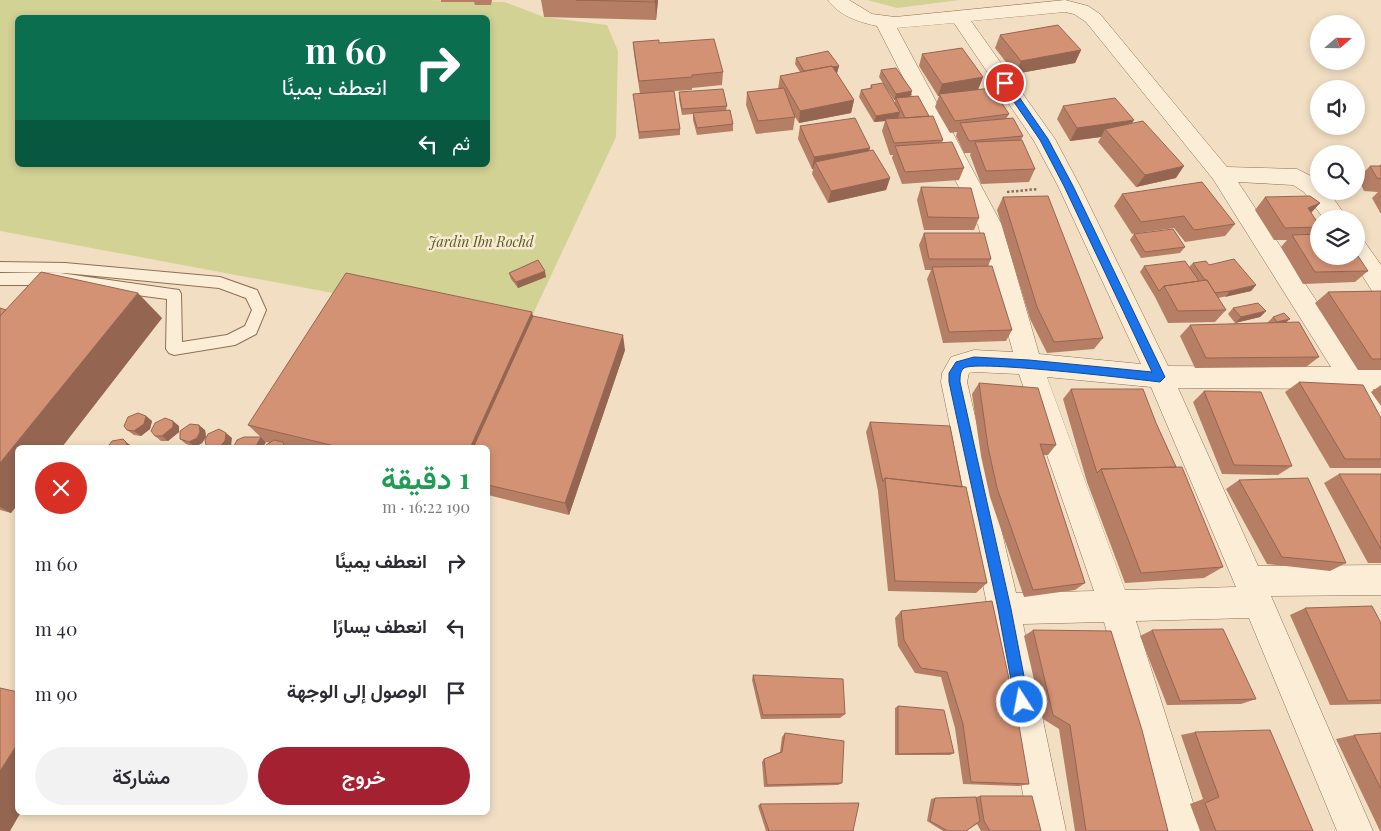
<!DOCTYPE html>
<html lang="ar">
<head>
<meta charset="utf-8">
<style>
	body { margin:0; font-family:"Playfair Display",Vazirmatn,serif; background:#f2f2f3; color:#2b2b33; direction:rtl; height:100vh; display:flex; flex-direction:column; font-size:19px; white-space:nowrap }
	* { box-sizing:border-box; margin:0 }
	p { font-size:16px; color:#7c7c81 }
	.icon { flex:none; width:28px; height:28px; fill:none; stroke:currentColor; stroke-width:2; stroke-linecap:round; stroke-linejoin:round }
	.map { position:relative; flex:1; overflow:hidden; direction:ltr }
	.sheet { position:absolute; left:15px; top:445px; width:475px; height:370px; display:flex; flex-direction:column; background:#fff; border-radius:8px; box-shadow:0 2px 8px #0003; direction:rtl }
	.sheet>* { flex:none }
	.banner { position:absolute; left:15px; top:15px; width:475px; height:152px; border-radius:8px; box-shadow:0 2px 8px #0003; direction:rtl; background:#0b6e4f; color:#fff; overflow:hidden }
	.needle { width:32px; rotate:70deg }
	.fabs { position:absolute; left:1310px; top:15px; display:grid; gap:10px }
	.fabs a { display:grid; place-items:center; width:55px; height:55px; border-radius:50%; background:#fff; box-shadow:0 2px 8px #0003; font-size:25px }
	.pin { position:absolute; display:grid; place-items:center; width:42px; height:42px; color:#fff; margin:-21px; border:2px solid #fff; border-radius:50%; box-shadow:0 1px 5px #0007 }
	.me { position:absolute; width:55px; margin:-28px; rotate:349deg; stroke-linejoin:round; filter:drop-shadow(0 0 4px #0008) }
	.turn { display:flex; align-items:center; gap:18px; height:105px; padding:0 20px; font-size:22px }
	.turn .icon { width:65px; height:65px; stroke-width:2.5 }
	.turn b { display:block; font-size:35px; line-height:42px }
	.then { display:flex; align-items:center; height:48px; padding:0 20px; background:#0003; gap:10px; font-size:19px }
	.round { display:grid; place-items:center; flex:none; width:52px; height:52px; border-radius:26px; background:#f2f2f3 }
	.overview { display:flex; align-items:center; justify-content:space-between; height:85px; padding:0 20px }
	h1 { font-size:30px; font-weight:600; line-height:38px; color:#1e9e55 }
	.action { display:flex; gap:10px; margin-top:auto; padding:10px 20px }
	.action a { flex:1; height:58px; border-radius:30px; background:#a42131; color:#fff; font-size:20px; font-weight:600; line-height:58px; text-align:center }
	.action a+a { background:#f2f2f3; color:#2b2b33 }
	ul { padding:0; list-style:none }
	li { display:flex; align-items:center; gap:15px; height:65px; padding:0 20px }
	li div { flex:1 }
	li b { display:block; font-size:19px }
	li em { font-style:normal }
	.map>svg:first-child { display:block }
</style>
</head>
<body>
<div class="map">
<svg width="1381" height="831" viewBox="0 0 1381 831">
	<rect width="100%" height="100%" fill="#f2dfc3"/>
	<path fill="#d2d295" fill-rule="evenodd" d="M0,0H429L505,2L544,17L607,25L618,51L616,137L526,329L0,231ZM18,18H488V165H18Z
		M867,0H960L897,8Z"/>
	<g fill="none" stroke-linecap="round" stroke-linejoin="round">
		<g stroke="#8f6f57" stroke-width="2">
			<path id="service" d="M0,262L65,263L220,277L257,290L266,310L256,334L235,345L174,355L169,353L166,349L167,299L60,285H0V273H60L179,290L181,294L182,342L227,335L245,326L252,310L246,298L219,288L65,273L0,272Z"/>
		</g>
		<g stroke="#8f6f57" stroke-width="1">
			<path id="minor" d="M828,0H849L872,14L895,17L1065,0L1088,6L1100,14L1227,167L1297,169L1319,180V191H1328L1348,219H1324L1304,192L1293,185L1238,182L1360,367H1381V389H1373L1381,404V443L1371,440L1345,389L1178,388L1258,566L1381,565V595L1271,596L1373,831H1337L1249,618L1136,621L1202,831H1166L1104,622L1023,624L1066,831H1030L988,609L941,382L942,373L951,357L974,350L1013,352L978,225L877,26C859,22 839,16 828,0ZM1065,12L1074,14L1086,22L1213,179L1331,367L1168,366L1080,186L1055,139L971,21ZM954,23L1034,141L1058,186L1141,364L1039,354L1002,225L897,28ZM974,372L1019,374L1094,591L1016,593L967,382L969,373ZM1047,377L1151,387L1236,587L1125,590Z
				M1356,238L1364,241L1381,265V293L1372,291L1350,256H1356Z"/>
		</g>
		<path stroke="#8f6f57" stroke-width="2.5" stroke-dasharray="2.5 2" stroke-linecap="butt" d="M1007,192L1038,189"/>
		<use href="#service" fill="#fcedd7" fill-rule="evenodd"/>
		<use href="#minor" fill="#fcedd7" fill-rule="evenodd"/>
	</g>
	<path fill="#b67e65" d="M441,0H492L491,5H475L474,2H441Z
		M541,0H658L656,20L544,17Z
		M1000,35L1081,50L1075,63L1015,74L995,48Z
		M633,42L659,43L723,72L722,85L692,88V90L674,91L680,129V135L639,139L633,94H640L634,54Z
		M922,54L983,77L978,89L1009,114L1006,119L1023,136L1021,140L1035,169L1029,182L981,184L970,155L971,153H964L956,136L957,132L950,133L935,107L939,96H938L919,66Z
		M796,58L839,66L837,73H836L854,100L851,113L799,123L795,117L793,130L756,134L746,105L747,92L778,89L780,76L800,72L795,64Z
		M881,70L910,97L929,116L943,140L942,142L964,168L959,180L902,184L892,158L893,155H890L882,131L885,121L874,122L859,97L861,90L870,89L871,85L895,103V100H894L879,77Z
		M679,92L727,106L726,110L733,124V131L697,135L693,120V114L682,115L679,99Z
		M1063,106L1132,124L1176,178L1136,187L1098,142L1101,137L1070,141L1057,119Z
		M800,126L870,148L869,151L890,178L886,190L828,203L812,174L813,169H812L798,139Z
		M1381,164V214L1372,198L1378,192L1364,191L1358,178L1370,166H1379Z
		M921,187L979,218L974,230H924L917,200Z
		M1122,194L1235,224L1225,236L1185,242L1174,228L1132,234L1114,206Z
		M1003,197L1103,338L1094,349L1047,353L1030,319L997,210Z
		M1265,197L1320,203L1311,213L1319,225V229L1313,234L1368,271L1355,282L1303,284L1281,247L1287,240H1274L1255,210Z
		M924,233L991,259L988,266L1012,330L1006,341L943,343L927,279L931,270H925L919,245Z
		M1134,234L1185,247L1180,253L1141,258L1130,240Z
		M1193,263L1256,285L1251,291L1218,298L1226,310L1215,322L1168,323L1155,297L1140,272L1144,266L1189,267Z
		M509,273L546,277L518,288L511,279Z
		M1381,291V370H1358L1315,303L1328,292Z
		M0,308L6,310L162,318L11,513L0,510Z
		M1233,308L1266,311L1260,317L1235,323L1228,314Z
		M533,316L625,350L569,515L488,495V448H265L270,443L266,442L248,425Z
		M1273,317L1286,322L1319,357L1306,367L1195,368L1180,336L1190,325L1267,323Z
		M1299,382L1381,418V468H1330L1285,392Z
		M979,383L1056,445L1048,455H1043L1085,583L1075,590L1024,597L990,497L981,456L972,394Z
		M1381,385V406L1371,392Z
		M1071,389L1156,423L1223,567L1204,578L1125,583L1087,482L1063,399Z
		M1204,391L1292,466L1278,475L1222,474L1193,402Z
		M146,416L152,421L150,429L141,436L134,435L127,430Z
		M870,422L962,487L987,583L976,593L888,591L878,491L866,432Z
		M179,426V432L168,441H161L155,436Z
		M205,430L206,437L202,443L195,447L186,444L180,439Z
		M1339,474H1381V563H1368L1324,483Z
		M1239,480L1346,563L1330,571L1267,564L1226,489Z
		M992,601L1029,784L1019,786L963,784L955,728L941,677L915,673L898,646L895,618L901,611Z
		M1305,608L1381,623V704L1330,705L1290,615Z
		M1033,630L1168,831H1075L1059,729L1043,719L1024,636Z
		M1152,630L1256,699L1241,704L1167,705L1140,636Z
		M753,675L845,714L840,718L761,719L752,680Z
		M898,706L954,753L950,755H895V708Z
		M1195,732L1313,831H1200L1190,804L1203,799L1181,735Z
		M785,733L842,783L838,785L764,787L762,762L764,759L780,752L782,737Z
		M1381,733V831H1380L1336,739L1354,735Z
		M980,796L1041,831H981L977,824L966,831H943L927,821L931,799L935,798L976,797Z
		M760,804L853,831H766L758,806Z"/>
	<path fill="#946652" d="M655,0H658L656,20L655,2Z
		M1081,50L1075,63L1015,74L1021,61Z
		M839,66L837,73L804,79L805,73Z
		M983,77L978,90L939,94V96H938L942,84Z
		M912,91L910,98H896L895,100H894L896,94Z
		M854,100L851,113L799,123L800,111Z
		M900,112L898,118L885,119V121L874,122L876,116Z
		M1134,120L1126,133L1105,129L1101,137L1070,141L1077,128Z
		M870,148L867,160L815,162L813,169H812L814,157Z
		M1184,166L1176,178L1136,187L1145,175Z
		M890,178L886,190L828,203L831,191Z
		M1320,203L1308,216V208Z
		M545,271L546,277L518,288L516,282Z
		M1256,285L1251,291L1225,297L1230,291Z
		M138,293L162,318L61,448H18V504L11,513L0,507V463Z
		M1266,311L1260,317L1235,323L1241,317Z
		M532,312L537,331L486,448H470Z
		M1290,319L1283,325L1277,322Z
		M623,335L625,350L569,515L565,503Z
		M146,416L152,421L150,429L141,436L134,431Z
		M173,421L179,426V432L168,441L162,436Z
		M199,425L205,430L206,437L202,443L195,447L189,442Z
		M226,433L232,438L231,446L230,448H214Z
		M261,437L266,442L263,448H255Z
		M126,442L133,447L127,448Z
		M18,743V812H21L10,831H0V771Z"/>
	<path fill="#d49275" stroke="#946652" d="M576,0H655V2Z
		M1058,25L1081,50L1021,61L1000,35Z
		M714,39L723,72L692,75V77L639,81L633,42L659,40V43Z
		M962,48L983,77L942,84L922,54Z
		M828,51L839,66L832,67V66L804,71L796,58Z
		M832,66L854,100L800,111L780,76Z
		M896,68L912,91L896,94L881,70Z
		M883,83L900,112L876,116L861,90L872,88L871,85Z
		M784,88L795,117L758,121L747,92Z
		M992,88L1009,114L955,121L939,94Z
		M723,89L727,106L682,109L679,92Z
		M674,91L680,129L639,132L633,94Z
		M918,96L929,116L905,118L896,98Z
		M1115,98L1134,120L1077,128L1063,106Z
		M730,110L733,124L697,128L693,113Z
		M933,116L943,140L894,143L885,119Z
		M855,118L870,148L814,157L800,126Z
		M1013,118L1023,136L969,141L960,123Z
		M1143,121L1184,166L1145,175L1105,129Z
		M1022,140L1035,169L986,171L975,142Z
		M952,142L964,168L905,172L895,146Z
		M873,150L890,178L831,191L815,162Z
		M1370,166H1381V179L1377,178Z
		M1202,182L1235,224L1194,230L1184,216L1141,222L1122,194Z
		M921,187L971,188L979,218L928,217Z
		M1048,196L1103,338L1054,342L1037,307L1003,197Z
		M1310,196L1320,203L1308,208L1319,225V227L1285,228L1265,197Z
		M1173,229L1185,247L1145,252L1134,234Z
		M924,233H984L991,259H929Z
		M1319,234V256H1356V253L1368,271L1315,272L1292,235Z
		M1234,259L1256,285L1230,291L1215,293L1207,280H1205L1193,263L1206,261L1209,265Z
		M538,260L545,271L516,282L509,273Z
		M1185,261L1199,281L1164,286L1159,291L1144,266Z
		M992,266L1012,330L949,332L932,267Z
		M41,272L138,293L0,463V316Z
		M346,273L532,312L470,448H343L248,425Z
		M1207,280L1226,310L1178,311L1164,286Z
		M1381,291V359H1372L1328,292Z
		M1258,303L1266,311L1241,317L1233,308Z
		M0,308L6,310L0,316Z
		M1284,313L1290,319L1277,322L1273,317Z
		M533,316L623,335L565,503L488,485V448H473Z
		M1299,322L1319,357L1206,358L1190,325Z
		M1299,382L1363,385L1381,418V459H1345Z
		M979,383L1038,388L1056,445L1040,444L1085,583L1033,590L997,488L988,447Z
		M1071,389H1143L1156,423L1176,467L1101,469L1097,473Z
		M1204,391L1261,392L1292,466L1234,465Z
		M138,413L146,416L144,424L134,431L127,430L124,426L128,417Z
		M165,418L173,421V427L162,436H155L151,431L155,423Z
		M870,422L950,426L962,487L885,478L883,482Z
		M190,424L199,425L200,432L197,438L189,442L180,439V431Z
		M219,429L226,433L225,441L220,446L214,448H211L206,445L205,440L208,434Z
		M244,437H261L255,448H234V446L237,440Z
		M123,439L126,442L127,448H107L112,441Z
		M274,440L283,442L285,448H265L266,445Z
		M1182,467L1223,567L1141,573L1101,469Z
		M1339,474H1381V549Z
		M885,478L966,487L987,583L895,581Z
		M1308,478L1346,563L1282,557L1239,480Z
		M992,601L1018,720L1029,784L971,782L963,724L947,672L921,668L904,640L901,611Z
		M1372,606L1381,623V700L1348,701L1305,608Z
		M1223,629L1256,699L1180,701L1152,630Z
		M1033,630L1111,631L1142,730L1168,831H1086L1070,725L1053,715Z
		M753,675L843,679L845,714L763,715Z
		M0,688L18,692V743L0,771Z
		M898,706L944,710L954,753L898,754Z
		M1270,730L1313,831H1216L1205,803L1219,797L1195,732Z
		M785,733L844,741L842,783L767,785L764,759L782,752Z
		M1381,733V789L1354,735Z
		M980,796H1032L1041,831H990L984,821Z
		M976,797L980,821L966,831H948L930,821L935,798Z
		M859,803L853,831H769L760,804Z"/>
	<path fill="#1a73e8" stroke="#114b97" d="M1005,80L1008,81L1048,139L1073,186L1165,377L1160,382C1134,379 977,360 964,368C960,371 960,377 960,382L1011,609L1029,702L1027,706L1022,708L1017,706L1015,702L998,609L949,382V373L956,362L974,357L1029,360L1152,372L1064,186L1040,140L1001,83Z"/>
	<g text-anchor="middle" stroke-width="5" stroke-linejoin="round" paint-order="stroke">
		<g font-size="14" font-style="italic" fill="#545c22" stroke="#f9ead4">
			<text x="481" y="247">Jardin Ibn Rochd</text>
		</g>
	</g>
</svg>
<div class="fabs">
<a><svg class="needle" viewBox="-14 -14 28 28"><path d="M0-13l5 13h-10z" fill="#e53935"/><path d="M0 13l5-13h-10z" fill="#7c7c81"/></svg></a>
<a><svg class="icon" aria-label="sound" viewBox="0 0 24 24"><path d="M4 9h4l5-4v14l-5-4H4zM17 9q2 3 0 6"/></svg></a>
<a><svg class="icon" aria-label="search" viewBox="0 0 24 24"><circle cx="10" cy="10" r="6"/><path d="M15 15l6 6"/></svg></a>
<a><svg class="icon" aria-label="layers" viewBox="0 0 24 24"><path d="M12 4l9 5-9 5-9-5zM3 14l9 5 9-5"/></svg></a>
</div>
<div class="pin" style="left:1005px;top:83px;background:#d93025"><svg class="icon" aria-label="arrive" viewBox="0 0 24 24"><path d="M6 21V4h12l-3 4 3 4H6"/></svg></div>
<svg class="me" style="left:1022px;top:702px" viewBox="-20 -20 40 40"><circle r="17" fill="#1a73e8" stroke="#fff" stroke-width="3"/><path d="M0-11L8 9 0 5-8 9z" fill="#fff"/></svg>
<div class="banner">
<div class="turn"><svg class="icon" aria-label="right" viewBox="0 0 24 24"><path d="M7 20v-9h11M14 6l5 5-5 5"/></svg><div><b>60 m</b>انعطف يمينًا</div></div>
<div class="then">ثم<svg class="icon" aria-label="left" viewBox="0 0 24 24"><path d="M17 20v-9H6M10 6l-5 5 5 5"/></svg></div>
</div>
<section class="sheet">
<div class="overview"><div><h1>1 دقيقة</h1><p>190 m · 16:22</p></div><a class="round" style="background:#d93025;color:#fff"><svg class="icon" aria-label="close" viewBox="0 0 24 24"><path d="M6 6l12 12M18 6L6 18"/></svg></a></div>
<ul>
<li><svg class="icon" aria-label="right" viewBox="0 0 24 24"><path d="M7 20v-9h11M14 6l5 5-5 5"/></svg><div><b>انعطف يمينًا</b></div><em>60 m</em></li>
<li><svg class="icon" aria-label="left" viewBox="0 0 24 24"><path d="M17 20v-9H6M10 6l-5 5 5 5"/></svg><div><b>انعطف يسارًا</b></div><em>40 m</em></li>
<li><svg class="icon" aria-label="arrive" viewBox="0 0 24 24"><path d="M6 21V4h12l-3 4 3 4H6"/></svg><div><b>الوصول إلى الوجهة</b></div><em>90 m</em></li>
</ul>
<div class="action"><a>خروج</a><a>مشاركة</a></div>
</section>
</div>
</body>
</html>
